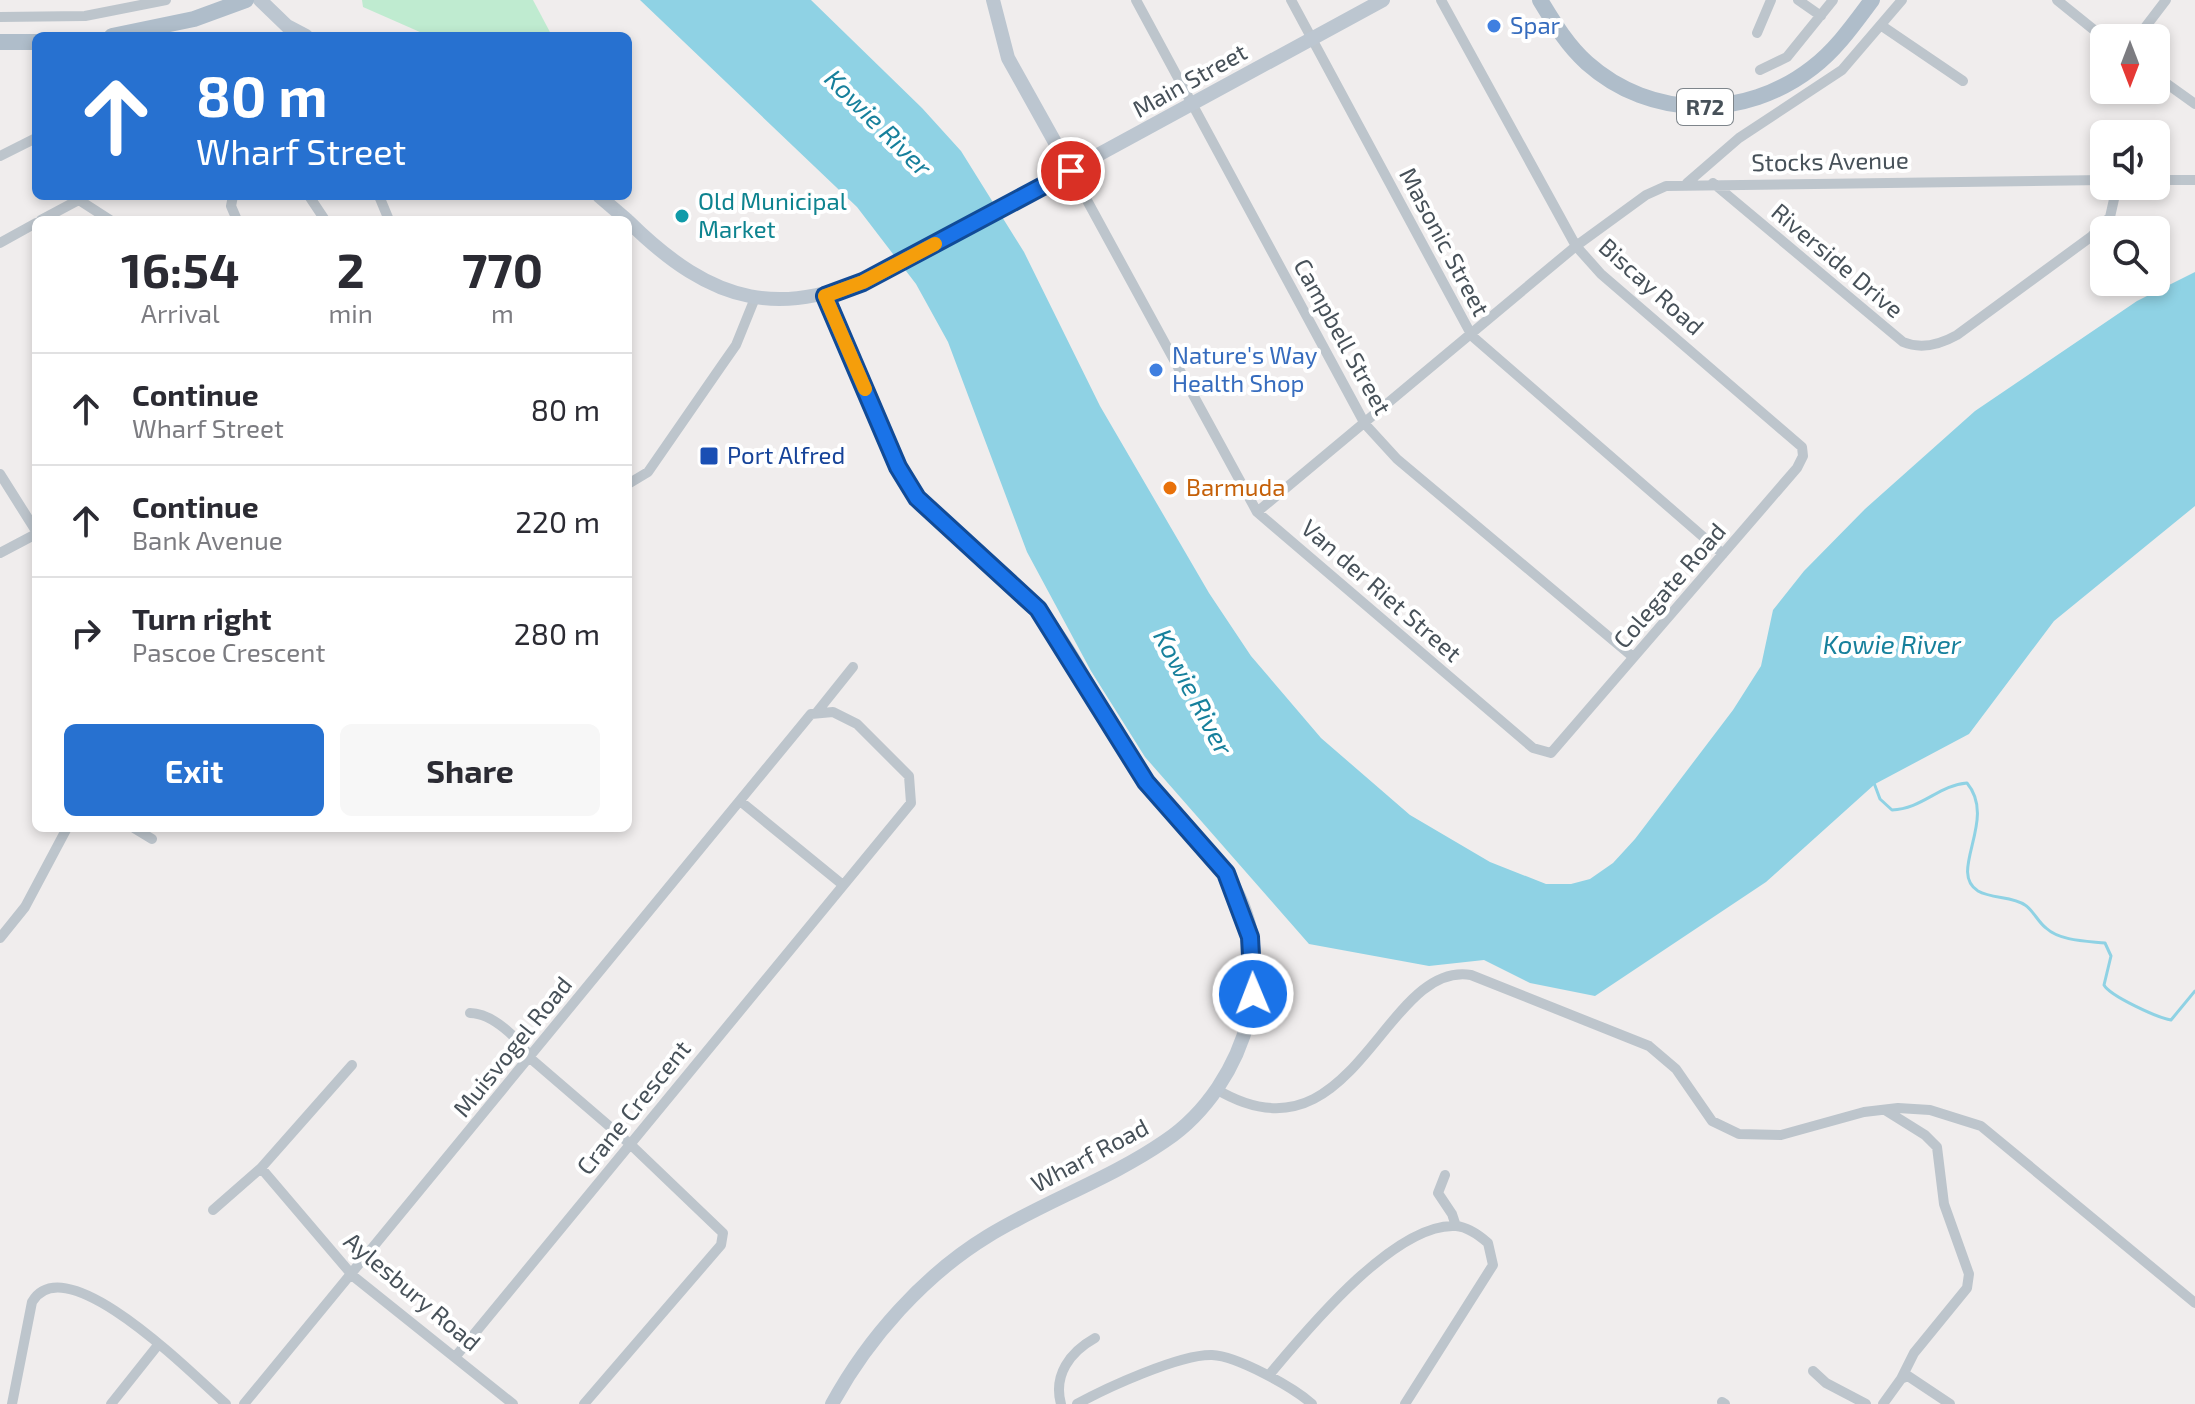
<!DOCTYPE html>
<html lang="en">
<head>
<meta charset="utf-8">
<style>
	body { margin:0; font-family:"Exo 2",sans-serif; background:#f7f7f7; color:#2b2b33; height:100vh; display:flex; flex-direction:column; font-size:30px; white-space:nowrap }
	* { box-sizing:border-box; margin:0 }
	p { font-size:26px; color:#7c7c81 }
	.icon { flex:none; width:44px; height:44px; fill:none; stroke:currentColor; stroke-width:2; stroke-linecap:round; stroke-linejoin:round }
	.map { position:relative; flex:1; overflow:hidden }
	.side { position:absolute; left:32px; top:216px; width:600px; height:616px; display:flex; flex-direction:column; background:#fff; border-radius:12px; box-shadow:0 4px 12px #0003 }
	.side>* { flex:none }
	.banner { position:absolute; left:32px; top:32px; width:600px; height:168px; border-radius:12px; box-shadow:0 4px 12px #0003; background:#2771d0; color:#fff; overflow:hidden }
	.needle { width:52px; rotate:180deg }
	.controls { position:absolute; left:2090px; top:24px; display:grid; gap:16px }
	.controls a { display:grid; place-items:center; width:80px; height:80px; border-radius:12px; background:#fff; box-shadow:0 4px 12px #0003; font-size:40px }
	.pin { position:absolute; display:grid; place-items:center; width:68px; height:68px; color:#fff; margin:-34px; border:4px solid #fff; border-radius:50%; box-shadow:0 2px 8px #0007 }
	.me { position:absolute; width:88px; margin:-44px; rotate:359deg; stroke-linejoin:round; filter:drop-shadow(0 0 6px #0008) }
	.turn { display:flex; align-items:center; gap:28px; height:168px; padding:0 32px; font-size:36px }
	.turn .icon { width:104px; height:104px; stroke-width:2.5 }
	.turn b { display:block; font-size:56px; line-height:68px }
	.eta { display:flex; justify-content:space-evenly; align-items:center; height:136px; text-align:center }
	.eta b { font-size:48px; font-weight:700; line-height:56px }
	.cta { display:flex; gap:16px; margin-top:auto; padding:16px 32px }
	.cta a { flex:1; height:92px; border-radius:12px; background:#2771d0; color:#fff; font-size:32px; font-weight:700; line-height:92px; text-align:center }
	.cta a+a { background:#f7f7f7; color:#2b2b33 }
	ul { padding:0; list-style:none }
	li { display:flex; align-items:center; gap:24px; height:112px; padding:0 32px; border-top:2px solid #e1e1e2 }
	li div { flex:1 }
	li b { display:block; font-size:30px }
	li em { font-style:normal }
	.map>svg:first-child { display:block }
</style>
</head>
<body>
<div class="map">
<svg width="2195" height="1404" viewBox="0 0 2195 1404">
	<rect width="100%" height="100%" fill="#f0eded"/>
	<path fill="#bfebd0" d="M362,0H533L551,34L429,36L363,7Z"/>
	<path fill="#8fd2e4" d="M640,0H811L922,108L961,151L1024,252L1100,406L1209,593L1251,656L1321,738L1410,815L1490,862L1546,884H1571L1590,879L1613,863L1635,839L1733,710L1761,666L1773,610L1804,571L1865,509L1975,411L2137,301L2195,272V506L2054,621L1969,734L1875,784L1766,882L1595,996L1530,983L1484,960L1429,966L1309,944L1145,757L1091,671L1027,552L948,342L916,284L857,207Z"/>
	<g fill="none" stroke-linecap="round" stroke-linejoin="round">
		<path stroke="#8fd2e4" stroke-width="3" d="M1874,783L1880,799L1892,810C1922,809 1939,785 1967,783C1998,820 1947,872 1978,891C1992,899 2013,896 2025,905C2033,910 2038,922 2046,928C2060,941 2086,941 2105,943L2111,956L2104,985C2110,996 2158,1018 2171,1020L2195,991"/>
		<path stroke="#bdc5cc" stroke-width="10" d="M1136,0L1365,424L1397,459L1633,657
			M1291,0L1472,336L1723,554
			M1798,0L1821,16
			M2057,0L2104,38
			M0,17L85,16L166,0
			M1882,26L1963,81
			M1757,33L1771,0
			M2137,38L2166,0
			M1760,70L1787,57L1833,0
			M2156,76L2195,104
			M0,156L36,138
			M1071,171L1257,512L1533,748L1551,753L1797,468L1803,456L1802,447L1601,274L1576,246L1441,0
			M2156,180H2195
			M1687,183L1739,138L1842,70L1902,0
			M1713,183L1903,342C1922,350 1941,344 1957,335L2092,236L2110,217L2117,186
			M233,196L231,206L237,220
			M309,196L325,220
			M379,196L389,220
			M79,200L110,220
			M41,220L86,196
			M0,243L36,223
			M0,474L36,531
			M628,484L648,472L722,365L736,345L755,298
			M1257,512L1576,246L1646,195L1666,186L2104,180
			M0,553L36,534
			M817,712L853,667
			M740,801L843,885
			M134,828L152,839
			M0,938L25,907L67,828
			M470,1013C492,1013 520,1039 530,1058L630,1144L723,1233L721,1245L584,1404
			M1216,1089C1354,1172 1383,960 1471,975L1649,1046L1676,1069L1712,1121L1739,1134L1781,1135L1864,1112L1898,1108L1930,1110L1981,1126L2195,1303
			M1885,1110L1925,1135L1937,1147L1944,1204L1969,1274L1967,1288L1914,1353L1901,1379
			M261,1168L353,1276L513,1404
			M1445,1175L1438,1193L1452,1214L1456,1226
			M213,1210L261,1168L352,1065
			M1813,1371L1826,1383L1866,1404
			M1269,1375C1306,1331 1395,1222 1456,1226C1468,1227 1480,1236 1488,1243L1493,1265L1405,1404
			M1722,1402L1725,1404
			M12,1404L32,1302C66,1244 196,1378 226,1404
			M111,1404L158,1345
			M244,1404L811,714L833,712L857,724L909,776L911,803L456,1356
			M1061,1404C1053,1375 1070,1352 1095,1338
			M1077,1404C1106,1388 1180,1354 1212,1355C1237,1356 1293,1387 1312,1404
			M1883,1404L1901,1379L1908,1376L1950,1404"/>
		<path stroke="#bcc6d0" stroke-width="14" d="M260,0L287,26L306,36
			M993,0L1008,58L1071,171
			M599,196L627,220
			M628,221C713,305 782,322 890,268L1383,0
			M825,296L898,467L924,507C961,541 1005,572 1038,609C1076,652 1104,720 1138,769C1163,806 1198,835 1224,871C1286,957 1248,1085 1165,1141C1110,1179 1045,1201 988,1236C924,1275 868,1338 832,1404"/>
		<path stroke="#afbdca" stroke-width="16" d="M1540,0C1554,23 1567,45 1587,63C1651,120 1745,120 1812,68C1836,50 1854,24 1872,0
			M112,36L194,19L246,0
			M0,42H36"/>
	</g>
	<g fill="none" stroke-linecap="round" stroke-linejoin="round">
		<g stroke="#114b97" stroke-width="20">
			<path id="route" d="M1071,171L863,282L825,296L898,467L917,498L1038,609L1146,782L1226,873L1250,937L1253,994"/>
		</g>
		<use href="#route" stroke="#1a73e8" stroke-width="14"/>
		<path stroke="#f59e0b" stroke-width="14" d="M865,389L825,296L863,282L935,244"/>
	</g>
	<g fill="#3f7fe0" stroke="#fff" stroke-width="3">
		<circle cx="1494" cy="26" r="8"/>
		<circle cx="1156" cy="370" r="8"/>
	</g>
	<circle fill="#0f9aa8" stroke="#fff" stroke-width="3" cx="682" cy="216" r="8"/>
	<rect fill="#1a4fb4" stroke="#fff" stroke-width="3" x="699" y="446" width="20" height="20" rx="4"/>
	<circle fill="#e8710a" stroke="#fff" stroke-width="3" cx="1170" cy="488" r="8"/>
	<g text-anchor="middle" stroke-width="8" stroke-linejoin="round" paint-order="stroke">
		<rect fill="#fff" stroke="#7e858b" stroke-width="2" x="1677" y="89" width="56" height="36" rx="6"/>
		<g font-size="22" font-weight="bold" fill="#475159">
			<text x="1705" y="115">R72</text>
		</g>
		<g font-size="24" fill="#366cbe" stroke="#fff" text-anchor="start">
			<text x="1510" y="34">Spar</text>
			<text x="1172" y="364">Nature's Way<tspan x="1172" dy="28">Health Shop</tspan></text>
		</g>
		<g font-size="24" fill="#475159" stroke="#fff">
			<text transform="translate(1190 81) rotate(-29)" y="8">Main Street</text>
			<text transform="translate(1830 162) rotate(-1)" y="8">Stocks Avenue</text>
			<text transform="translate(1444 242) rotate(62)" y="8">Masonic Street</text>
			<text transform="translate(1837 261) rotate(40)" y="8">Riverside Drive</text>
			<text transform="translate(1651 287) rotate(42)" y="8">Biscay Road</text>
			<text transform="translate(1342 337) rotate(61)" y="8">Campbell Street</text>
			<text transform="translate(1670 586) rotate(-49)" y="8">Colegate Road</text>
			<text transform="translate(1381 591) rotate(41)" y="8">Van der Riet Street</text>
			<text transform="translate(513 1047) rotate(-51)" y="8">Muisvogel Road</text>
			<text transform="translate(634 1108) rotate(-51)" y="8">Crane Crescent</text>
			<text transform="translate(1090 1156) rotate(-28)" y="8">Wharf Road</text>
			<text transform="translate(412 1292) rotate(40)" y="8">Aylesbury Road</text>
		</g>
		<g font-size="24" fill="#0d838f" stroke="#fff" text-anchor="start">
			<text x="698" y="210">Old Municipal<tspan x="698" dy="28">Market</tspan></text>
		</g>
		<g font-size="24" fill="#164399" stroke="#fff" text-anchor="start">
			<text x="727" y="464">Port Alfred</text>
		</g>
		<g font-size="24" fill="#c56008" stroke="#fff" text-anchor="start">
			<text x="1186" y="496">Barmuda</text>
		</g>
		<g font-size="26" font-style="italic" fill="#17809c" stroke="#fff">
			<text transform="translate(878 123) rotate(45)" y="9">Kowie River</text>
			<text x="1892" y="654">Kowie River</text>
			<text transform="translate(1193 692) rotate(62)" y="9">Kowie River</text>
		</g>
	</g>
</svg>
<div class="controls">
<a><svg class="needle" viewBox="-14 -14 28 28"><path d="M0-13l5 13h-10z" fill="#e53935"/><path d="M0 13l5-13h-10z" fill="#7c7c81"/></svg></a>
<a><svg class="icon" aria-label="sound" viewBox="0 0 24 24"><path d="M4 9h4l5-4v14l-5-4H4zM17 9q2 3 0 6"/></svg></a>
<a><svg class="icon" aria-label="search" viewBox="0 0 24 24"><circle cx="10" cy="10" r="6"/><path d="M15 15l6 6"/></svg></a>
</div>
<div class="pin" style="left:1071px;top:171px;background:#d93025"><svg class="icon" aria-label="arrive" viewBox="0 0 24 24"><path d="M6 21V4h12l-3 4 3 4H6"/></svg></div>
<svg class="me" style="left:1253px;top:994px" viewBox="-20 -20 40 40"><circle r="17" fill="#1a73e8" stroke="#fff" stroke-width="3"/><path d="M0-11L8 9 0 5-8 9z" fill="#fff"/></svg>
<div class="banner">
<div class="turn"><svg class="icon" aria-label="ahead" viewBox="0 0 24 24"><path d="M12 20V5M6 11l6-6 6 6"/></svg><div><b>80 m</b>Wharf Street</div></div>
</div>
<section class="side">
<div class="eta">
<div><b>16:54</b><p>Arrival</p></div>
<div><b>2</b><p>min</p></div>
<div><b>770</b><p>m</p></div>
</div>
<ul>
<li><svg class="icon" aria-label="ahead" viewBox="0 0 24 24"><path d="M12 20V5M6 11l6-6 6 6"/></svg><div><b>Continue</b><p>Wharf Street</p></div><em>80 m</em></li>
<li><svg class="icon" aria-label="ahead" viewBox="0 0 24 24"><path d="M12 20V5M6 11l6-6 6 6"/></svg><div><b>Continue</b><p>Bank Avenue</p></div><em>220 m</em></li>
<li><svg class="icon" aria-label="right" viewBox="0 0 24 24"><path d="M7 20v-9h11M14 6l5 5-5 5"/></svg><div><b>Turn right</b><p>Pascoe Crescent</p></div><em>280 m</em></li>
</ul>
<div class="cta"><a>Exit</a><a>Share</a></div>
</section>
</div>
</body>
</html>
